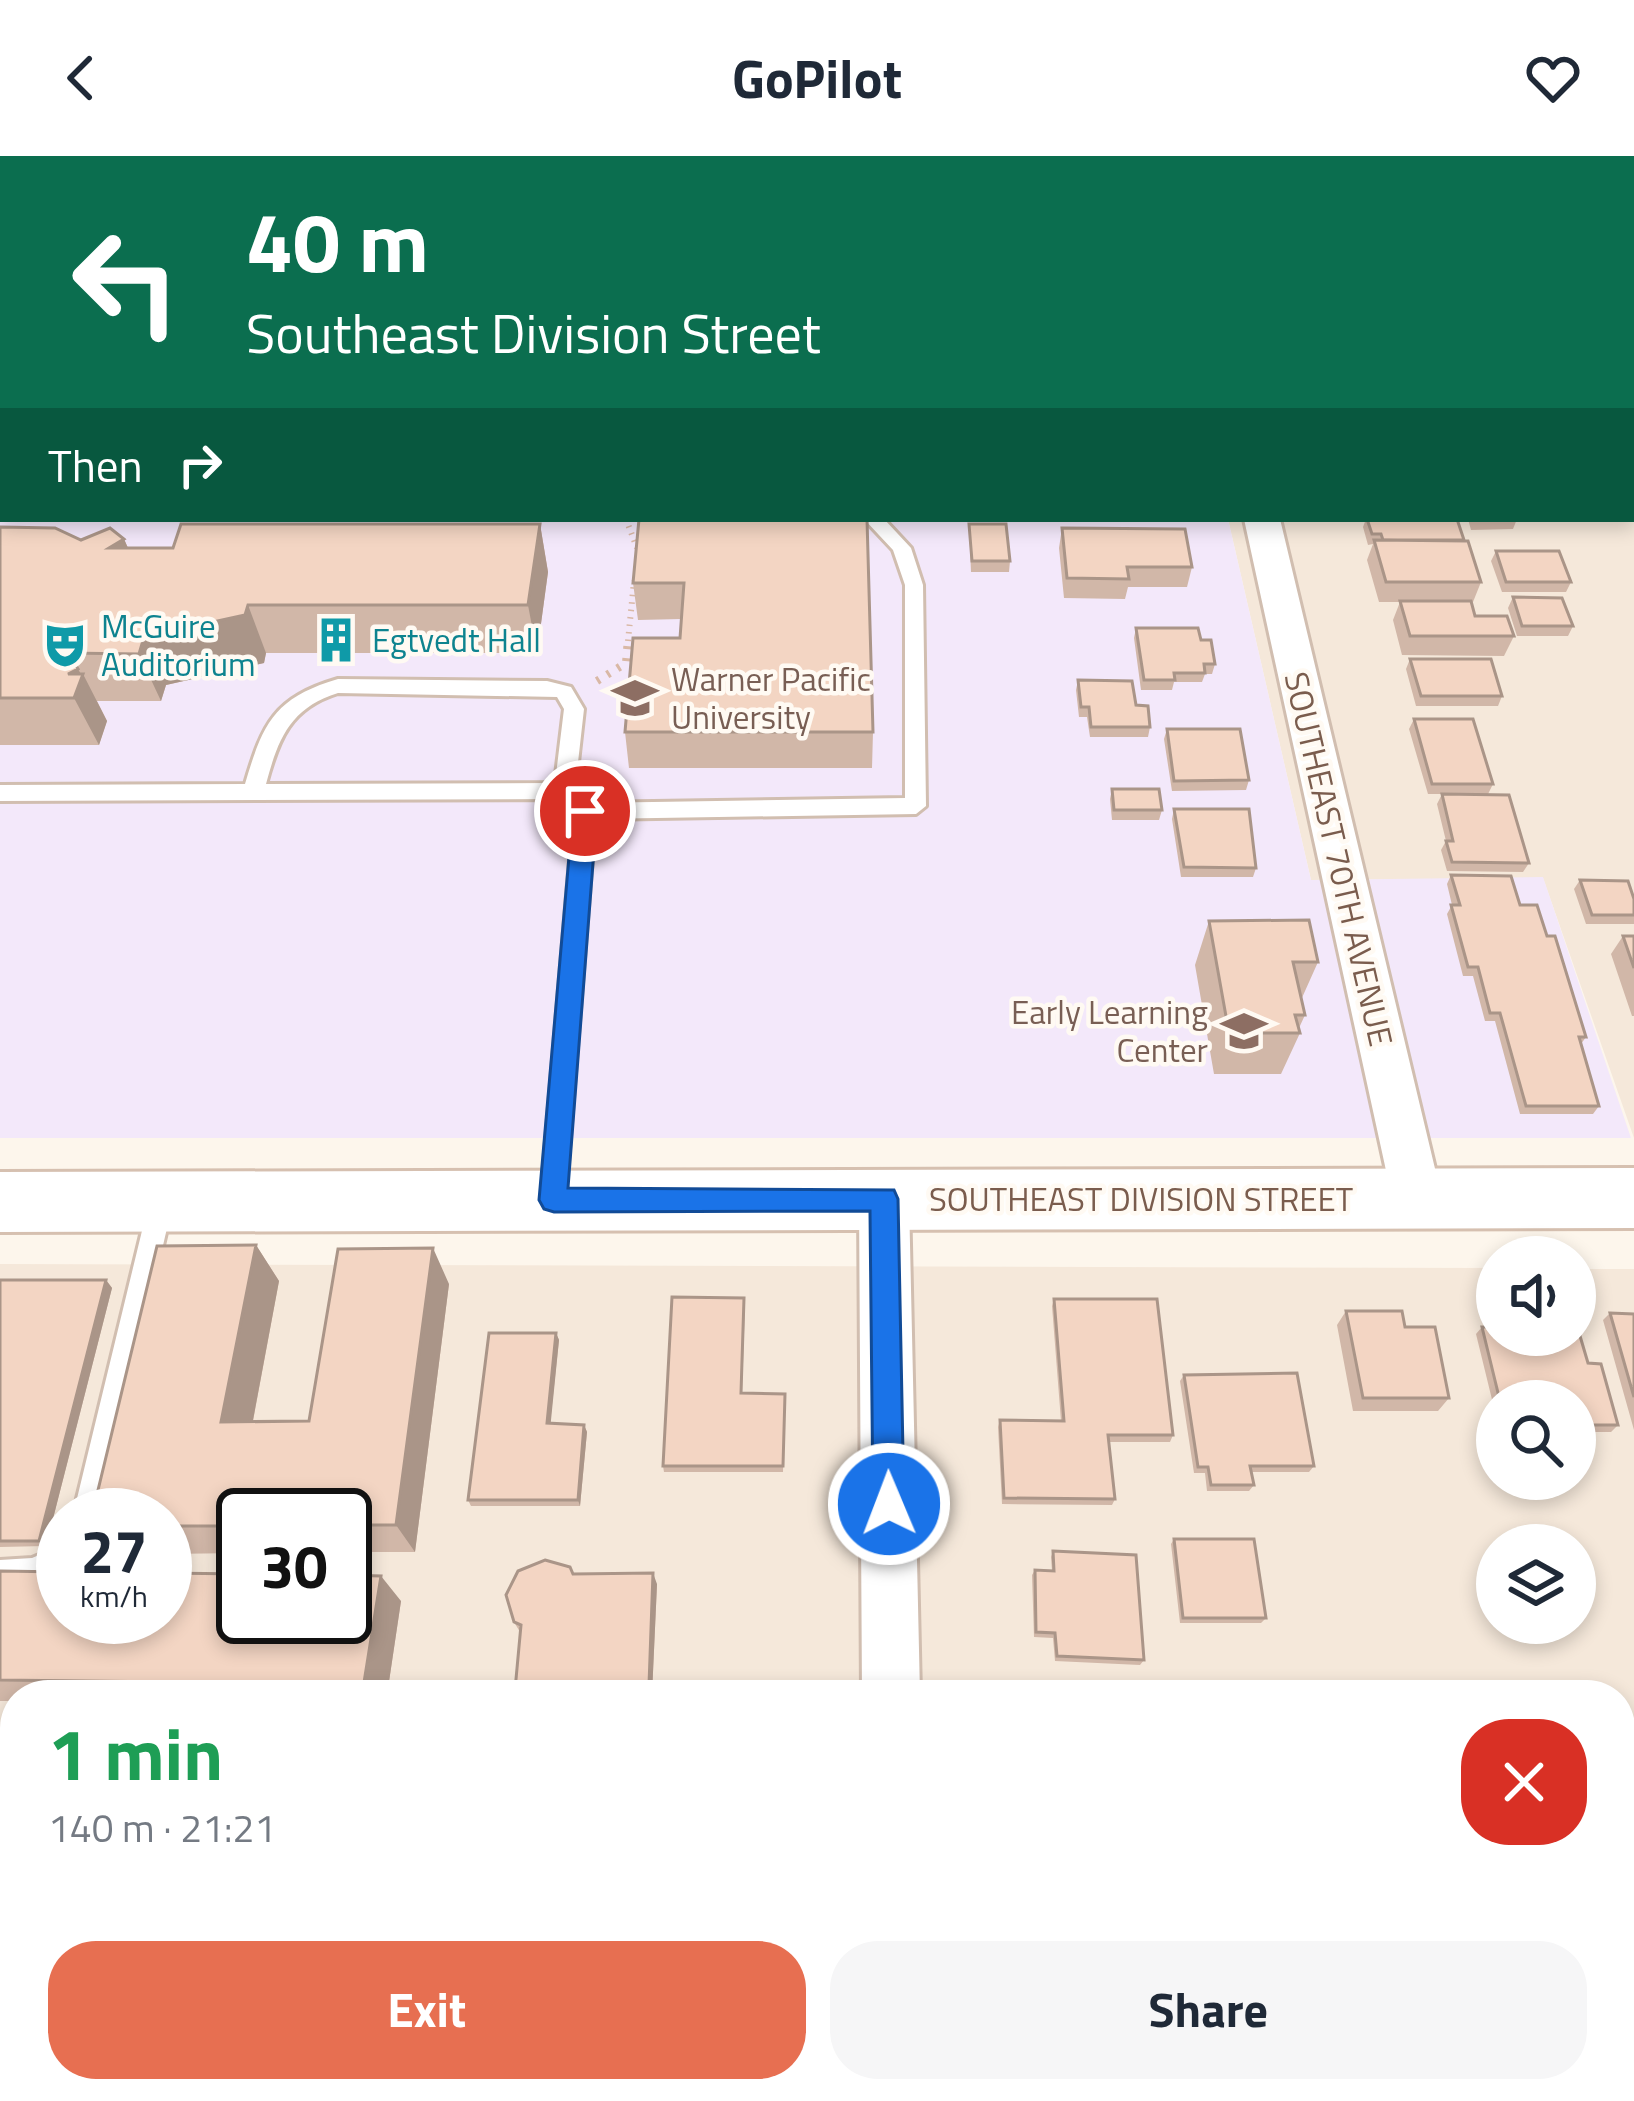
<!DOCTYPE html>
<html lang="en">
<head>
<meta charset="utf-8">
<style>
	body { margin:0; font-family:"Titillium Web",sans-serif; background:#f6f6f7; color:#1f2937; height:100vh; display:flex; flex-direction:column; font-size:45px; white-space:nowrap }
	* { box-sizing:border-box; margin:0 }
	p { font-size:39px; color:#747a83 }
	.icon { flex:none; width:66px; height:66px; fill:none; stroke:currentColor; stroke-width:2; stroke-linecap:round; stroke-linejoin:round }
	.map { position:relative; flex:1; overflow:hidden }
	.details { position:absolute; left:0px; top:1524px; width:1635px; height:423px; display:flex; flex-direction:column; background:#fff; border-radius:48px 48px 0 0; box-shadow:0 6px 18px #0003 }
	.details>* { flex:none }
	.guide { position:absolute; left:0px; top:0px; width:1635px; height:366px; box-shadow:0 6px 18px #0003; background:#0b6e4f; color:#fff; overflow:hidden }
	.fabs { position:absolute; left:1476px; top:1080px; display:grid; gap:24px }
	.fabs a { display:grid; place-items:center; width:120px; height:120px; border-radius:50%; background:#fff; box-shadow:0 6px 18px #0003; font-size:60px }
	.speed { position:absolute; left:36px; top:1332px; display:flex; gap:24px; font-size:60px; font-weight:700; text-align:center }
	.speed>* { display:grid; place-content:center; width:156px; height:156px; border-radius:50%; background:#fff; box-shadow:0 6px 18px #0003; line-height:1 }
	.speed small { font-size:30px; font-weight:400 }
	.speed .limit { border:6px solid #111; border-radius:18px; background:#fff; color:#111 }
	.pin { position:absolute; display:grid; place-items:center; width:102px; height:102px; color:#fff; margin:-51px; border:6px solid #fff; border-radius:50%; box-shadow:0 3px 12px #0007 }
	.me { position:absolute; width:132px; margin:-66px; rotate:359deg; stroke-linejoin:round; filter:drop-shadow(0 0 9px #0008) }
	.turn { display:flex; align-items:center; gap:42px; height:252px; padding:0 48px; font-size:54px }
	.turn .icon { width:156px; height:156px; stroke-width:2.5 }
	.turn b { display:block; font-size:84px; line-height:102px }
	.then { display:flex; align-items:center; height:114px; padding:0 48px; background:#0003; gap:24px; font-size:45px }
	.round { display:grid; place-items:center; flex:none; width:126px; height:126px; border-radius:48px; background:#f6f6f7 }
	.summary { display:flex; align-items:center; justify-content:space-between; height:204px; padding:0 48px }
	h1 { font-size:72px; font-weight:700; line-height:90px; color:#1e9e55 }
	.cta { display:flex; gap:24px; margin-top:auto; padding:24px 48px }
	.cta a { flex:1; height:138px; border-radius:48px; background:#e76f51; color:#fff; font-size:48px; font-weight:700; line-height:138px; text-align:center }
	.cta a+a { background:#f6f6f7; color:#1f2937 }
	header { display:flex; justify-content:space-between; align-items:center; height:156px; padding:0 48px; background:#fff; font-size:54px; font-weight:700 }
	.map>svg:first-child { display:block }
</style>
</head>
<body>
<header><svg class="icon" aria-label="back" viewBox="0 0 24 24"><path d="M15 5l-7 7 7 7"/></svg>GoPilot<svg class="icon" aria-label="heart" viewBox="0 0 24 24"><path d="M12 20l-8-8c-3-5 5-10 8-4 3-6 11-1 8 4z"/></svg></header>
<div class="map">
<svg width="1634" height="1945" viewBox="0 0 1634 1945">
	<rect width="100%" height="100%" fill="#fdf6ec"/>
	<path fill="#f5e8da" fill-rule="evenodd" d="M1409,0H1634V982L1543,722L1311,724L1228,363H1632V3Z
		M0,1108L1497,1112V1179H1575V1113H1634V1945H0ZM1497,1245H1575V1323H1497ZM63,1359H165V1461H63ZM243,1359H345V1461H243ZM1497,1389H1575V1467H1497ZM15,1539H1620V1932H15Z"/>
	<path fill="#f3e8fa" d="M0,101L3,363H1228L1311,724L1543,721L1631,982H0Z"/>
	<path fill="#d8ecc9" d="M0,0H1409L1410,3H3L0,101Z"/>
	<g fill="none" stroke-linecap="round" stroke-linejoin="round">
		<g stroke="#d1beb0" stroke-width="6">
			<path id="lane" d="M0,155H3V165H0Z
				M864,363H884L911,392L923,429L926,650L916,658L595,663L565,1044L562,1052L553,1055L544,1052L541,1044L574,657L559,643L0,645V629L245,628C263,567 274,542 338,523L547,525L571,531L584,553L575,633L590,647L905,642V429L893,394ZM338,537L557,541L564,553L555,627L266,628C278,583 290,552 338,537Z
				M161,1035L170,1038L173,1046L101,1359H73L149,1046L152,1038Z
				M63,1389V1417L32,1430L0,1432V1404L32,1402Z"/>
		</g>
		<g stroke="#d1beb0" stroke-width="6">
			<path id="street" d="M1632,158H1634V178H1632Z
				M1244,363H1280L1442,1042L1434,1057L1417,1063L1400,1057L1392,1042Z
				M884,1022L901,1028L909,1043L920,1539H862L859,1043L867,1028Z
				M862,1932H928V1945H862Z"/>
		</g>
		<g stroke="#d6c0b0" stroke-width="6">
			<path id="secondary" d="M1634,1012V1072L0,1076V1016Z"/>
		</g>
		<path stroke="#d9b8a5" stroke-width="6" stroke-dasharray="1.5 6" stroke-linecap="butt" d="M74,0L100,3
			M892,0L909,3
			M754,3L762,0
			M626,363L637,392
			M628,485L634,425"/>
		<path stroke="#d9b8a5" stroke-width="8" stroke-dasharray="3 9" stroke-linecap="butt" d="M597,525L626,507L628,482"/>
		<use href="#lane" fill="#fff" fill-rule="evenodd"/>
		<use href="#street" fill="#fff" fill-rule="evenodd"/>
		<use href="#secondary" fill="#fff" fill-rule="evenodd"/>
	</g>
	<path fill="#d1b7a8" d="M1504,0H1577L1576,3H1505Z
		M1581,0H1634V18H1632V3H1583Z
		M639,363L873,576L872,612H629L625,576L680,482L681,463L638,464L633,427Z
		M1366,363H1457L1481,426L1473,446H1471L1475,460L1514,480L1504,500L1402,499L1393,464L1400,446H1379L1367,404L1373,388L1368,389L1363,371Z
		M1468,363H1517L1513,373L1471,374Z
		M540,368L548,416L537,497H266L264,507L166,529L161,545H97L107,565L99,589H0V371L81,384L124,383L128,392H173Z
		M969,368L1010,405L1009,416H971Z
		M1062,372L1192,411L1187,431H1128L1125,443L1064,442L1059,392Z
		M1496,395L1571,426L1566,436H1502L1491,405Z
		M1513,441L1573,470L1568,480H1517L1508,452Z
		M1136,472L1201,484L1215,508L1212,518H1205L1202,526H1174L1172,534H1141L1134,482Z
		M1410,503L1502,540L1498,550H1416L1406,513Z
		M1078,524L1150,571L1148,581H1090L1087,561H1079L1076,534Z
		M1414,563L1493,628L1488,638H1428L1409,573Z
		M1167,573L1249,624L1246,634L1172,635L1164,583Z
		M1112,633L1162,654L1159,664H1112L1110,643Z
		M1442,638L1529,707L1523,716L1447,715L1441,694L1446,685L1437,648Z
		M1174,653L1256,712L1253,721H1181L1172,663Z
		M1451,719L1520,749L1547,780L1586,881L1581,888L1599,950L1593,958H1520L1495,865H1485L1473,820H1463L1447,758L1452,749L1447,728Z
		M1580,724L1634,743V768H1586L1574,733Z
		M1209,765L1318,806L1301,844L1305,859L1299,872L1300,877L1281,918H1214L1195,809Z
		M1623,780H1634V860H1632L1611,798Z
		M256,1089L279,1125L253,1265H309L449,1128L415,1396H345V1359H243V1397L165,1398V1359Z
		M0,1124H106L112,1132L46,1390L0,1391Z
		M1054,1143L1173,1279L1170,1286H1109L1115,1343L1112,1349L1002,1348L998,1271L1000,1264L1061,1265L1052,1150Z
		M745,1149L742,1237L785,1238L783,1316H664L663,1310Z
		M1346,1155L1405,1171L1449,1242L1438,1255H1353L1337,1169Z
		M1610,1157L1634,1158V1274L1603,1164Z
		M1482,1171L1588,1207L1618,1269L1611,1276H1575V1245H1497V1264L1476,1178Z
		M556,1177L559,1184L550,1268L584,1269L587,1276L580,1350H471L468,1344Z
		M1184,1219L1314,1310L1309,1316H1251L1254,1329L1249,1335H1207L1205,1317H1194L1180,1225Z
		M1174,1383L1266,1462L1261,1467H1180L1171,1388Z
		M1053,1395L1144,1504L1140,1509L1055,1505L1053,1482L1034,1481L1032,1419L1035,1414L1052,1415L1051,1401Z
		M0,1415L401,1445L387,1539H15V1545H0Z
		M573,1418L657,1428L652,1538L519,1539L515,1534L520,1476L514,1466Z
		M0,1624H15V1772H0Z
		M1465,1932H1590L1593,1945H1467Z"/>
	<path fill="#aa9588" d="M540,368L548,416L537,497L528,449Z
		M124,383L145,431L109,392Z
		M248,449L266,497L264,507L166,529L161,545L139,498L144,481Z
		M78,513L82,520L83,518L107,565L99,589L74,542L68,518Z
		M256,1089L279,1125L247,1296L221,1266Z
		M433,1092L449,1128L415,1396L396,1369Z
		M106,1124L112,1132L46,1390L39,1385Z
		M556,1177L559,1184L550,1274L547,1267Z
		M584,1269L587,1276L580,1350L578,1344Z
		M653,1417L657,1428L652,1538L649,1529Z
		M381,1420L401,1445L387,1539H362Z
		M299,1932H327L325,1945H297Z"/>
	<path fill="#f3d5c3" stroke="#aa9588" stroke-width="3" d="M1438,0H1487L1488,3H1439Z
		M1620,0H1634V8H1632V3H1621Z
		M639,363H867L873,576H625L633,482H680L684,427H633Z
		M1367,363H1457L1464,384H1383L1381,378H1372Z
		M181,368H540L528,449H248L245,459L144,481L139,498L68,497L78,513L68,518H83L74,542H0V371L55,372L81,384L110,372L124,383L109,392H173Z
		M969,368H1006L1010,405H972Z
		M1062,372L1185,373L1192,411H1127L1129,423L1067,422Z
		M1374,384L1468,385L1481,426H1386Z
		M1496,395H1559L1571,426H1506Z
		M1513,441L1562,442L1573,470H1522Z
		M1400,445H1471L1475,460H1507L1514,480H1410Z
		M1136,472H1198L1201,484H1211L1215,508H1204L1205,517H1174L1175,524H1144Z
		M1410,503H1491L1502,540H1421Z
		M1078,524L1132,525L1136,549L1148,550L1150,571H1091L1089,551H1081Z
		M1414,563H1473L1493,628H1432Z
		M1167,573H1240L1249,624L1174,625Z
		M1112,633H1159L1162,654H1114Z
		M1442,638L1509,639L1529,707L1452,706L1446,685H1453Z
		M1174,653H1249L1256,712L1184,711Z
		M1451,719L1511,720L1520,749H1537L1547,780H1555L1586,881H1579L1599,950H1526L1500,857H1490L1478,811H1468L1451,749H1460Z
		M1580,724L1628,725L1634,743V759H1592Z
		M1309,764L1318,806H1293L1305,859H1295L1300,877H1229L1209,765Z
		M1623,780H1634V812Z
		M256,1089L221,1266L309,1265L338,1093L433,1092L396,1369H345V1359H243V1370H165V1359H92L157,1090Z
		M0,1124H106L39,1385H0Z
		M672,1141L744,1142L741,1237L785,1238L783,1310H663Z
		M1054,1143H1157L1173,1279H1108L1115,1343L1004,1342L1000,1264L1064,1265Z
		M1346,1155H1402L1405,1171H1435L1449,1242H1363Z
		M1610,1157L1634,1158V1241Z
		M1575,1163L1588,1207L1601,1208L1618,1269H1575V1245H1500L1482,1171H1497V1179H1575Z
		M489,1177H556L547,1267L584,1269L578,1344H468Z
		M1297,1217L1314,1310H1250L1254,1329H1211L1208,1311H1198L1184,1219Z
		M1174,1383H1254L1266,1462H1183Z
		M1053,1395L1136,1399L1144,1504L1057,1500L1055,1477L1036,1476L1035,1414L1054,1415Z
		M545,1404L570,1411L573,1418L653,1417L649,1529L638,1530L637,1539H583V1534H515L521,1469L514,1466L506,1439L518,1415Z
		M0,1415L63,1416V1461H165V1417L243,1418V1461H345V1419L381,1420L362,1539H256L258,1527L0,1524Z
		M1064,1529L1185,1530L1186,1539H1065Z
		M0,1624H15V1762H0Z
		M1620,1773H1634V1924H1620Z
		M0,1826H15V1932H299L297,1945H0Z
		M462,1932H565L564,1945H460Z
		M602,1932H723L722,1945H601Z
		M1078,1932H1208L1210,1945H1079Z
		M1487,1932H1590L1593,1945H1489Z"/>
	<path fill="#1a73e8" stroke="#114b97" stroke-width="3" d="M585,646L597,655L568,1032L894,1034L898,1043L904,1348L900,1359L889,1363L878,1359L873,1348L870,1055L554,1056L544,1053L539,1044L573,655Z"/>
	<defs>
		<g id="building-bare" transform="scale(3.6)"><path d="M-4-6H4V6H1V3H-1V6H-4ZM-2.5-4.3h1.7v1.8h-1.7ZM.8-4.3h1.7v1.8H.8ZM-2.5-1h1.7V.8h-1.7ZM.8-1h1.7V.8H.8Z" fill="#0f9aa8" stroke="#fffaf3" stroke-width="2.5" paint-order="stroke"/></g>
		<g id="theatre-bare" transform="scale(3.6)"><path d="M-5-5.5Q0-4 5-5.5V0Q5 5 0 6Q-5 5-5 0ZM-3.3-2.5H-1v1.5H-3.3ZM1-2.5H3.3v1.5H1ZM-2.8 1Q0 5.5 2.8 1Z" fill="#0f9aa8" stroke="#fffaf3" stroke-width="2.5" paint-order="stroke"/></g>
		<g id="university-bare" transform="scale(3.6)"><path d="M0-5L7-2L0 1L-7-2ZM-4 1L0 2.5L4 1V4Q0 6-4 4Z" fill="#8d6e63" stroke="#fffaf3" stroke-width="2.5" paint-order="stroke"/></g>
		<g id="school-bare" transform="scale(3.6)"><path d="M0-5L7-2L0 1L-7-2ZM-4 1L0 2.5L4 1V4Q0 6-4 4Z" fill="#8d6e63" stroke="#fffaf3" stroke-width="2.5" paint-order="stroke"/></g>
	</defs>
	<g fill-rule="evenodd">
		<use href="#building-bare" x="336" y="484"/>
		<use href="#theatre-bare" x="65" y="489"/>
		<use href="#university-bare" x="635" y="542"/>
		<use href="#school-bare" x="1244" y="875"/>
	</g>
	<g text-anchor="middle" stroke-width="9" stroke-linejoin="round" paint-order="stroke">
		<g font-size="33" fill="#0d838f" stroke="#fffaf3" text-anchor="start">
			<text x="101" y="482">McGuire<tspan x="101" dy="38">Auditorium</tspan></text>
			<text x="372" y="496">Egtvedt Hall</text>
		</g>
		<g font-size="33" fill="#785e54" stroke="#fffaf3" text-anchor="start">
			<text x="671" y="535">Warner Pacific<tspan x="671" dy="38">University</tspan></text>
			<text x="1208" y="868" text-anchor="end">Early Learning<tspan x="1208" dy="38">Center</tspan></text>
		</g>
		<g font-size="33" fill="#7a5c4d" stroke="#fffaf3">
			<text transform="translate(1339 703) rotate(77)" y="12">SOUTHEAST 70TH AVENUE</text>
			<text x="1141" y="1055">SOUTHEAST DIVISION STREET</text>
		</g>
	</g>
</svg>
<div class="fabs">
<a><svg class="icon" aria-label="sound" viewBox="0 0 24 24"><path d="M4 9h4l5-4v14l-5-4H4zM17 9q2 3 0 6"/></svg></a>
<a><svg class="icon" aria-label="search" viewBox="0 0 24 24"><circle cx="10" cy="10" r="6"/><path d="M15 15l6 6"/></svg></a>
<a><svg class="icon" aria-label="layers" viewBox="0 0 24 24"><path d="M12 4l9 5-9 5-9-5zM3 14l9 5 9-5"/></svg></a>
</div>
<div class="speed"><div>27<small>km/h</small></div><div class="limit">30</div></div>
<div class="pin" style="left:585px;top:655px;background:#d93025"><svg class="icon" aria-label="arrive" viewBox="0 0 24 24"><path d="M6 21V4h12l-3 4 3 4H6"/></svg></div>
<svg class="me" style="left:889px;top:1348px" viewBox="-20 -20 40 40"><circle r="17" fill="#1a73e8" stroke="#fff" stroke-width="3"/><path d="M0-11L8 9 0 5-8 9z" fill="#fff"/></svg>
<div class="guide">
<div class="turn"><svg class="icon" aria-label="left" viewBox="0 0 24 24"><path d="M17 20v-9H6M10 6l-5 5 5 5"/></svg><div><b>40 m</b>Southeast Division Street</div></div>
<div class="then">Then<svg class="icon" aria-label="right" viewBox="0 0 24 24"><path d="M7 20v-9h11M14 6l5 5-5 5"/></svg></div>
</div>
<section class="details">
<div class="summary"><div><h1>1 min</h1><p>140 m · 21:21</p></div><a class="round" style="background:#d93025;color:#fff"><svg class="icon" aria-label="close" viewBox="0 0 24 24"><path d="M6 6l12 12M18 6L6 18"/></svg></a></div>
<div class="cta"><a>Exit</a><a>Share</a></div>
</section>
</div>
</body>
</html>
